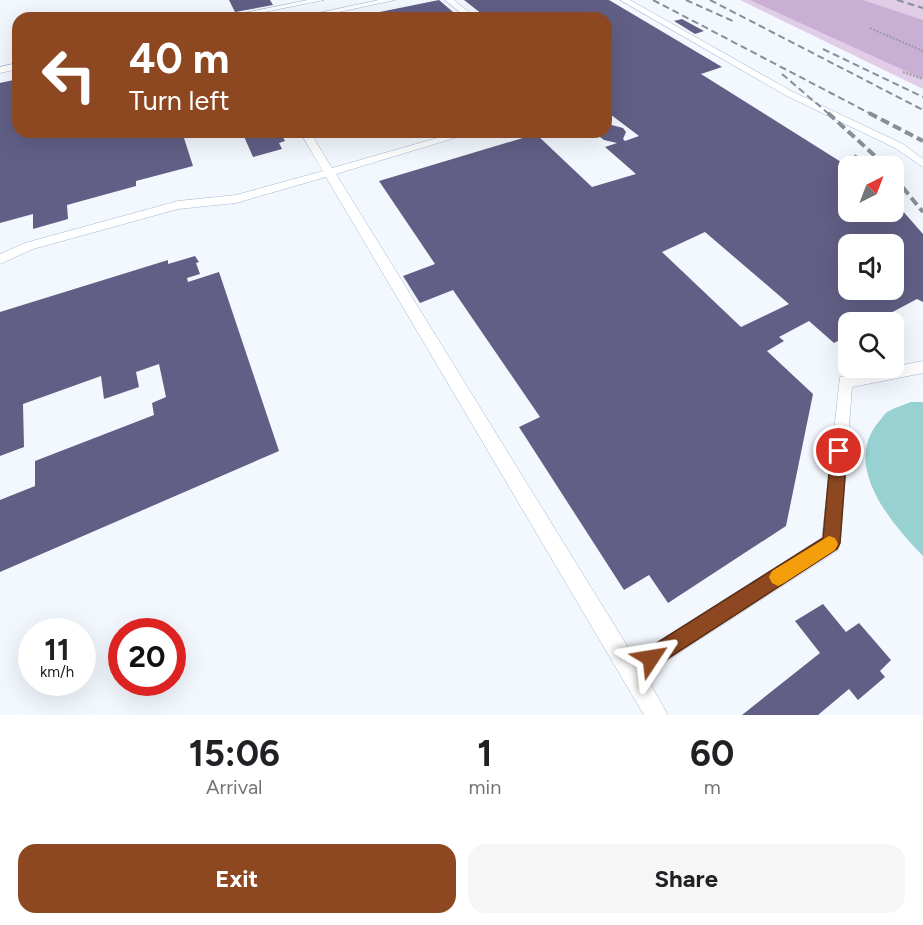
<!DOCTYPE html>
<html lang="en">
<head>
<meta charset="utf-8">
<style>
	body { margin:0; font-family:Figtree,sans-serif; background:#f6f6f6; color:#202124; height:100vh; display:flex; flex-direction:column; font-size:22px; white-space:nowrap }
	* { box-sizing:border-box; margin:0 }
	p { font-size:20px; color:#757577 }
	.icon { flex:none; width:33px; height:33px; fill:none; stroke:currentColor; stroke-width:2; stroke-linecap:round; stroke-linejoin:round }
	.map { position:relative; height:715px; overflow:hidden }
	.panel { display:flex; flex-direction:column; background:#fff; flex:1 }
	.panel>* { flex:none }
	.banner { position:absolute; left:12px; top:12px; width:600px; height:126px; border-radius:18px; box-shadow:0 6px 24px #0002; background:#8e4821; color:#fff; overflow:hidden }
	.needle { width:39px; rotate:42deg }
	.tools { position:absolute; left:838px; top:156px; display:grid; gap:12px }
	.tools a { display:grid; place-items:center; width:66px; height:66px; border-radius:12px; background:#fff; box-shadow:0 6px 24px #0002; font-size:30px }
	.speed { position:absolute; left:18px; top:618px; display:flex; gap:12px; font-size:30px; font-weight:700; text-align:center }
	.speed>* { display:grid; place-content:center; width:78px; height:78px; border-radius:50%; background:#fff; box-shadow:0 6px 24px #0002; line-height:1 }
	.speed small { font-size:15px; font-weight:400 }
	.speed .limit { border:9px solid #d22; background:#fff; color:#111 }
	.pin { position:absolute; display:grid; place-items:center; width:51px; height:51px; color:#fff; margin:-26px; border:3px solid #fff; border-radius:50%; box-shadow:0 2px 6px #0007 }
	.me { position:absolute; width:66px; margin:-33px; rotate:57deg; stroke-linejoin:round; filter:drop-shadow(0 0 4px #0008) }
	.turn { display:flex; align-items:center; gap:21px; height:126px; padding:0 18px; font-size:27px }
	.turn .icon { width:78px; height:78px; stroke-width:2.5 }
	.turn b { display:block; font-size:42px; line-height:51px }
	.eta { display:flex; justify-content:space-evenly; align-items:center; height:102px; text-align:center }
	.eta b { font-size:36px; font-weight:700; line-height:42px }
	.action { display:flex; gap:12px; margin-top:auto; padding:12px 18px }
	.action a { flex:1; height:69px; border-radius:18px; background:#8e4821; color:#fff; font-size:24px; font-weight:700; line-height:69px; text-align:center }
	.action a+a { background:#f6f6f6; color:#202124 }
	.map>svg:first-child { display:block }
</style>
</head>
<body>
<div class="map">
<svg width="923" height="715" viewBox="0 0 923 715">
	<rect width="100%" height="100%" fill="#f3f8fe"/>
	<path fill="#e1cde8" d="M740,0H923V89Z"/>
	<path fill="#caafd4" d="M750,0H863L923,20V79Z"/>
	<path fill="#97d1d1" d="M911,402H923V556C892,524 843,468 877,424C881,420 884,413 889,411C896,407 904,405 911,402Z"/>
	<path fill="#615f85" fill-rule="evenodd" d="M229,0H270L273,5L235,12Z
		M439,0L460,18H355V17Z
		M464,0H609L722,67L701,74L849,167V212H894V201L923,234V302L917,299L885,316L893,322H849V335L834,343L809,321L779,337L784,341L767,351L813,394L786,526L668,603L649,575L624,590L519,427L540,417L453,290L420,303L403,276L435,264L379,181L536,134L592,187L636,174L605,147L617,143L604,140L596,134L595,132H606L608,124L623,128L626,132L623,139L625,141L639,136L606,111V18H487ZM705,232L789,304L741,327L662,252ZM849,244H894V290H849Z
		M682,19L704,31L695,34L674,21Z
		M18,79V132H182L193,166L136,181V186L67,205L68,219L33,229V214L0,223V83Z
		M242,132H280L285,141L279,143L282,149L253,157Z
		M195,256L199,262L196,263L200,274L187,278L188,282L219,272L279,451L0,572V500L35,486V461L154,415L152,403L166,397L159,364L136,372L139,387L104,399L101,376L23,404L24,447L0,456V312L168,260V264Z
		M823,604L846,632L859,623L891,660L880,671L885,677L858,700L849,689L818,715H742L820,653L795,621Z"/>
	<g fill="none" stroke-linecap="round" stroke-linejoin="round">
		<g stroke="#a2b8d6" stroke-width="1">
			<path id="service" d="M308,0H324L234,18L239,14Z
				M379,0H395L311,18H295Z
				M445,0H454L476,18H467Z
				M620,0H630L793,92L903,144L923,159V167L895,148L787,96Z
				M18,63V69L0,73V67Z
				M300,132H310L332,168L458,132H474L336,174L634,657L822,538L840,377L923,361V373L852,387L840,543L838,550L645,675L668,715H644L326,177L236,203L178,209L33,249L0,264V254L25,243L178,201L236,195L323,171Z"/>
		</g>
		<path stroke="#989da5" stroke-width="2" stroke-dasharray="2 1.5" stroke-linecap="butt" d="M870,28L923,51
			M903,72L923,79"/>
		<use href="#service" fill="#fff" fill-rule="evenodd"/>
		<path stroke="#898f97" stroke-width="2" stroke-dasharray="7 4" stroke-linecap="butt" d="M653,0L871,114
			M686,0L735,22
			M710,0L923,110
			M897,0L923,8
			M823,49L923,97
			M782,74L829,114"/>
		<path stroke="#898f97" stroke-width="4" stroke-dasharray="9 4.5" stroke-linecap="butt" d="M828,113L886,166
			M869,113L923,141
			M854,156L868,166
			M894,177L923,212"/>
	</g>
	<path fill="#8e4821" stroke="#5c2f15" stroke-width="1.5" d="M839,444L844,446L847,451L840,543L837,549L658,665L651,668L644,665L641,658L644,651L823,538L831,451L833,446Z"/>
	<path fill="#f59e0b" d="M829,536L835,538L838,544L835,550L784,583L778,586L772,583L769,577L772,571Z"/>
</svg>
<div class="tools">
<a><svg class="needle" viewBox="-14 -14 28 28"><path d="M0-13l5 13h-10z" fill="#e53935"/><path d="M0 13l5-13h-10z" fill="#757577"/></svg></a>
<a><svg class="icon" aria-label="sound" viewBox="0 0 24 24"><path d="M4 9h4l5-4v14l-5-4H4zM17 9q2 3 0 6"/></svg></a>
<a><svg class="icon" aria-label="search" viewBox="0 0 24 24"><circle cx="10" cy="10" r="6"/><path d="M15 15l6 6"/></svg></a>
</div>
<div class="speed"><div>11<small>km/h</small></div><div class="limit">20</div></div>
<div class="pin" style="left:839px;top:451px;background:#d93025"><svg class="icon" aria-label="arrive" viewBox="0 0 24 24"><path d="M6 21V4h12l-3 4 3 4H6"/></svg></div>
<svg class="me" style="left:651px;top:658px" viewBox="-20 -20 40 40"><path d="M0-17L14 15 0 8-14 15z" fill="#8e4821" stroke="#fff" stroke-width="4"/></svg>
<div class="banner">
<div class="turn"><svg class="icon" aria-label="left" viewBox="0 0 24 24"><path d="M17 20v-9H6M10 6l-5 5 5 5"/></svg><div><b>40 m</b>Turn left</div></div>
</div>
</div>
<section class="panel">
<div class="eta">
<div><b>15:06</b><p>Arrival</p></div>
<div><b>1</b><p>min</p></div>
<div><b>60</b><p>m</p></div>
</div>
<div class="action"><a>Exit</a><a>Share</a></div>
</section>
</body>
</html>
